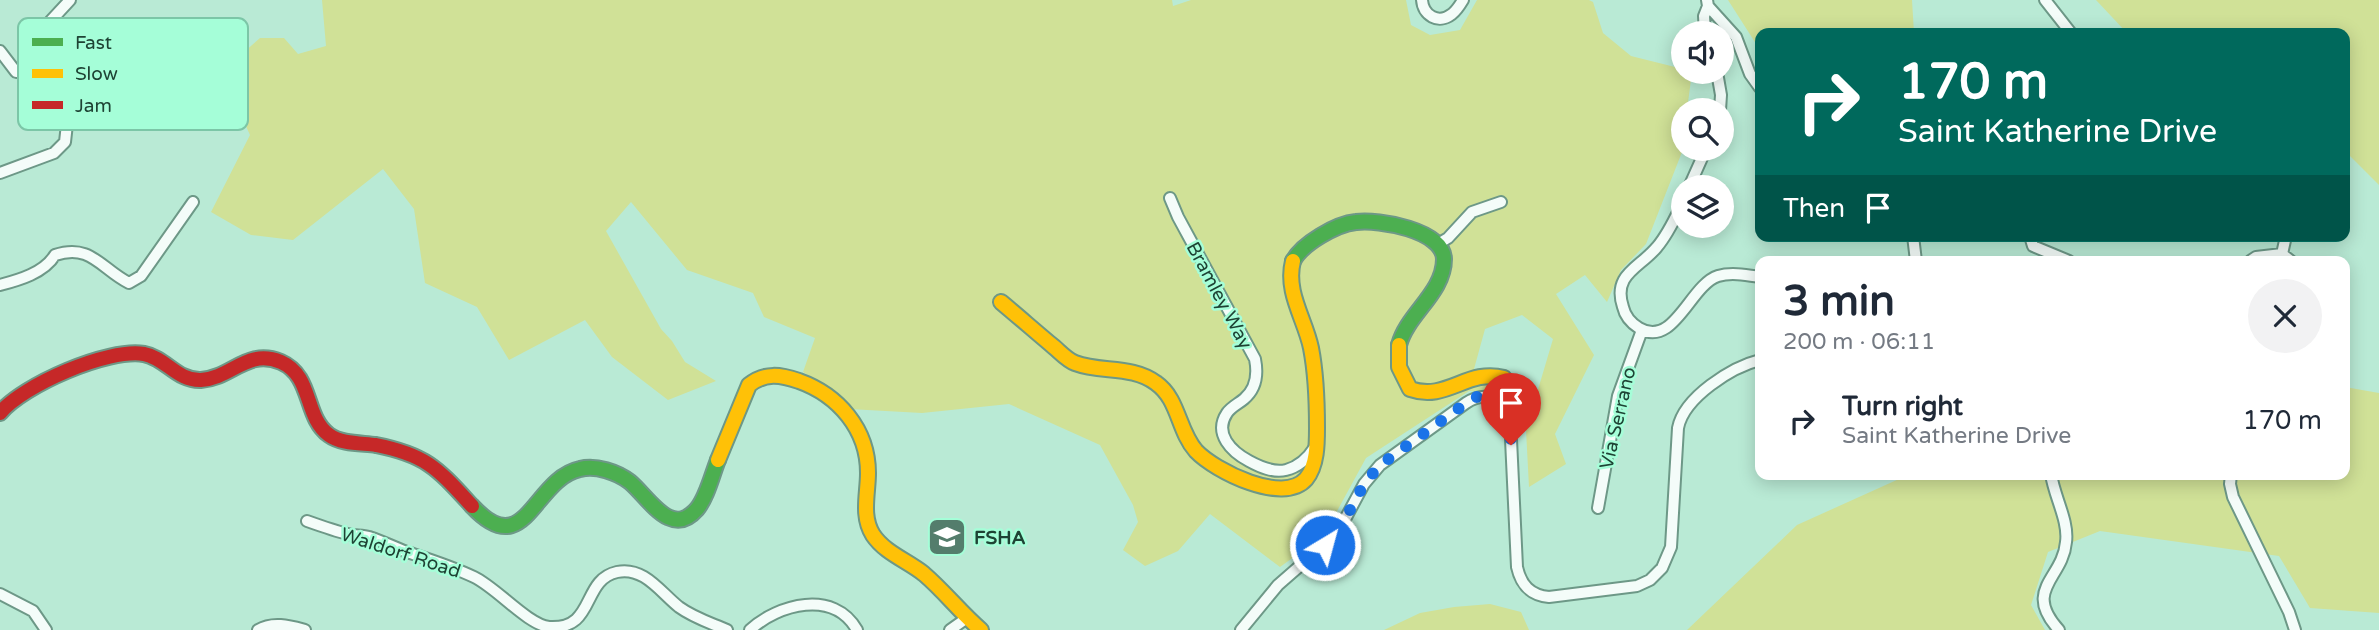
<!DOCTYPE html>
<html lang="en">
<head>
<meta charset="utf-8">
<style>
	body { margin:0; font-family:"Varela Round",sans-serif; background:#f2f2f3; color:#1f2937; height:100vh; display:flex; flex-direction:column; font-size:26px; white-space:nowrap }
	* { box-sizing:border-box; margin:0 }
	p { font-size:23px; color:#747a83 }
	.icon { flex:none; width:38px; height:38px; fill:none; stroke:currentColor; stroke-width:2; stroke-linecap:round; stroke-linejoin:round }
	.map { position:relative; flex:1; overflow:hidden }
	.details { position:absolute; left:1755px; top:256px; width:595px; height:224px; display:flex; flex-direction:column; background:#fff; border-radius:14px; box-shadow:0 4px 18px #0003 }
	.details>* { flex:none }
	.top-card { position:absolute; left:1755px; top:28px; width:595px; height:214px; border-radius:14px; box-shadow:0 4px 18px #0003; background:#00695c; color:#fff; overflow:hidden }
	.fabs { position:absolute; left:1671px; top:21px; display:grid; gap:14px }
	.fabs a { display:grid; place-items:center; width:63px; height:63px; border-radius:50%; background:#fff; box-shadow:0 4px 18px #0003; font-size:35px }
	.pin { position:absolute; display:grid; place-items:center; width:60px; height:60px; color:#fff; margin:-72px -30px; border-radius:50% 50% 50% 0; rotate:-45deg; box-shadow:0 0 7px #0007 }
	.pin .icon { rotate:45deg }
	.me { position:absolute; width:77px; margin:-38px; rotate:37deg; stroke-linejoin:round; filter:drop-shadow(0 0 5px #0008) }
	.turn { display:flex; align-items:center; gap:24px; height:147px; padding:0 28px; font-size:32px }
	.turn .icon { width:91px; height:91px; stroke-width:2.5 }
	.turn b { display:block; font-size:49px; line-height:60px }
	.then { display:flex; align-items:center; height:66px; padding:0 28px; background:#0003; gap:14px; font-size:26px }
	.round { display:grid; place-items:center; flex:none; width:74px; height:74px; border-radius:37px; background:#f2f2f3 }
	.overview { display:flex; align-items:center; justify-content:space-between; height:119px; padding:0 28px }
	h1 { font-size:42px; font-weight:800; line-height:52px }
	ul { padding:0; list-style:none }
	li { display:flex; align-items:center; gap:21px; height:91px; padding:0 28px }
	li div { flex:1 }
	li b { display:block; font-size:26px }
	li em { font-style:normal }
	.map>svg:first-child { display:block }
</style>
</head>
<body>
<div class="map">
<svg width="2379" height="630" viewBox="0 0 2379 630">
	<rect width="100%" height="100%" fill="#b9ead5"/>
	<path fill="#d0e197" d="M322,0H1172L1173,6L1191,0H1406L1411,25L1430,35L1460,30L1477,0H1589L1593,2L1603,33L1631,56L1683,69L1684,72H1692L1687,110H1684L1682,152L1646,244L1621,270L1607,302L1585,275L1556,294L1594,355L1555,434L1566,464L1529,487L1526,430L1553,339L1522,315L1485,329L1474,369L1500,382L1501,393L1469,391L1366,458L1324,535L1280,567L1210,514L1178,551L1145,566L1123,550L1138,522L1133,505L1100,445L1009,404L922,413L849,409L839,393L803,372L815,338L764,317L753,293L687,270L631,202L606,231L661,329L672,341L685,362L716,381L668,400L612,357L585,320L509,360L477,307L425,283L414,209L383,169L293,240L251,235L211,212L250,135L235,102L150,92L153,68L242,54L260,38H284L298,54L326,46Z
		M1728,0H1912L1914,33H1760V50Z
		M2096,0H2379V185L2345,151V33H2127Z
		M2345,387L2379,393V613L2310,608L2279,556L2100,531L2048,552L2031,605L2045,630H1687L1797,525L1910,474H2345Z
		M1490,604L1521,612L1529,630H1384L1420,613L1454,607Z"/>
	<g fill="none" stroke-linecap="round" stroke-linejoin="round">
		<g stroke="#6d9887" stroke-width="14">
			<path id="street" d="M1422,0C1423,15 1438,25 1452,14C1456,11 1460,5 1463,0
				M1707,0L1708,6L1736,37L1750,74L1760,88
				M2045,0L2071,33
				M1705,33L1704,16L1708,6
				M0,51L16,72H47
				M1717,72L1721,95L1720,110
				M0,173L54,153L65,142L67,124L47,72L45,27L70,0
				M1689,187L1706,149
				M1170,198L1178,217L1255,359C1258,374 1256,389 1244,399C1238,404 1231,407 1227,413C1213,434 1232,452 1249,461C1260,467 1273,473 1286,470C1298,467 1308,458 1315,447
				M1684,200C1676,216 1669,233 1657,247C1640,268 1612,274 1623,307C1625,316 1631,323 1639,328C1674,349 1690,285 1718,276C1731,272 1747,275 1760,277
				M1913,236L1916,261
				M2030,236L2033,246L2069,261
				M1438,244L1448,238L1472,212L1501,202
				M2282,254L2286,236
				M2250,261L2256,257L2282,254L2291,261
				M0,285C19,280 44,273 55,255C91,243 101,269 129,283L141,276L193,202
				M2051,474C2054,496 2069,521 2066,542C2063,579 2022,589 2059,630
				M2231,474L2230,484L2233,497L2289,612L2295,630
				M1598,508L1618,396L1642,330
				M307,521C321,526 335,531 348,534C355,536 362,535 369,537C381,541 392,546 404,551C428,559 451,566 474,577C497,588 527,624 549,627C596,630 581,580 617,572C644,566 661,593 679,607C694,618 711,623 727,630
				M0,594L33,611L46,630
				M258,630C273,621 290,626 305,630
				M750,630C778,604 834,589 857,630
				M950,630L967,618
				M1241,630L1278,585L1333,537L1343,523L1364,484L1380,465L1466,403C1485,391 1503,397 1510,418L1517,567C1521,585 1530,595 1549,597L1637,586L1650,580L1662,568L1671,547L1678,428C1684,397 1732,367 1760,360"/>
		</g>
		<g stroke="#6d9887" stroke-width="18">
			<path id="fast" d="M1293,261C1302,244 1336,224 1356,222C1379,219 1443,230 1444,259C1444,293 1407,314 1399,345
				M472,506C526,564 533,479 580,469C596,465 617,472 630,482C649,498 671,539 697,509C707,497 712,475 718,460"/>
		</g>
		<g stroke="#6d9887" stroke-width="18">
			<path id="slow" d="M1001,302C1019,317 1036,332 1054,347C1060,352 1067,360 1075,363C1101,373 1132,365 1156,383C1179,399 1178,431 1196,451C1215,471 1283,505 1306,479C1317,466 1317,443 1317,428C1317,402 1316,374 1311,348C1305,319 1285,292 1293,261
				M1399,345V367L1410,389C1447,402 1467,368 1504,378L1513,392L1507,410
				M718,460L749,385C765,372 781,375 799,381C838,395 868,429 868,473C868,494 861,516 873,535C885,553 908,561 924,574C944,591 961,613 981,630"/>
		</g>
		<g stroke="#6d9887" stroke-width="18">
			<path id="jam" d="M0,413C23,385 108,348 144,354C166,358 177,381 201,380C232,378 247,348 281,362C313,376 304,417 329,435C341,444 362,443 376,445C427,455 438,469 472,506"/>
		</g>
		<use href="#street" stroke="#f4fcf9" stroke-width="10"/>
		<use href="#fast" stroke="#4caf50" stroke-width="14"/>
		<use href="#slow" stroke="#ffc107" stroke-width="14"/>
		<use href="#jam" stroke="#c62828" stroke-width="14"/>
	</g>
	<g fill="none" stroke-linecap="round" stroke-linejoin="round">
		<path stroke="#1a73e8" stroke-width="12" stroke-dasharray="0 21.6" d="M1325,545L1343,523L1364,484L1380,465L1473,398C1509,387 1510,420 1511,445"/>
	</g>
	<defs>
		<g id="school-square" transform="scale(2.0125)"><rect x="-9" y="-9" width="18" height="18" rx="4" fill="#547d6c" stroke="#a5fed8"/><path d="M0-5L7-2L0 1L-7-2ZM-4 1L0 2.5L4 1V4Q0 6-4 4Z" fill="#fff"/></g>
	</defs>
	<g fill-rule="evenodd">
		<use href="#school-square" x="947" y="537"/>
	</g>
	<g text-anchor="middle" stroke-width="5" stroke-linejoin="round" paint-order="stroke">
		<g font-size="19" fill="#1e4334" stroke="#a5fed8">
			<text transform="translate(1220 295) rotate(62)" y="7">Bramley Way</text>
			<text transform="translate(1617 418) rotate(-77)" y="7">Via Serrano</text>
			<text transform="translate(401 552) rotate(18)" y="7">Waldorf Road</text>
		</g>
		<g font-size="19" font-weight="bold" fill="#1e4334" stroke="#a5fed8" text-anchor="start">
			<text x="974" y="544">FSHA</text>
		</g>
	</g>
	<rect x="18" y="18" width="230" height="112" rx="10" fill="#a5fed8" stroke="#7cc6a7" stroke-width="2"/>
	<rect x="32" y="38" width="31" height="8" fill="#4caf50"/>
	<rect x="32" y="69" width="31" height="9" fill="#ffc107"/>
	<rect x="32" y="101" width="31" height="8" fill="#c62828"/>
	<g font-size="19" fill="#1e4334">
		<text x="75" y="49">Fast</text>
		<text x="75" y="80">Slow</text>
		<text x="75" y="112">Jam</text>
	</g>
</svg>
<div class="fabs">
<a><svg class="icon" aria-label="sound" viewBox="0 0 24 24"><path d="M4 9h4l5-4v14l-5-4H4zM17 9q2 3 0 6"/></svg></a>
<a><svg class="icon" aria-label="search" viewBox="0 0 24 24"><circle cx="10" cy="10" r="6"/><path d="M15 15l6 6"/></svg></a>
<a><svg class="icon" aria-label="layers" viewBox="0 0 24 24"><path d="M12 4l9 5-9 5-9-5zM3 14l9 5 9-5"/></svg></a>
</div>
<div class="pin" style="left:1511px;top:445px;background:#d93025"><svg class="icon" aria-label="arrive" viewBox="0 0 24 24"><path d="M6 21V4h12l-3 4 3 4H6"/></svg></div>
<svg class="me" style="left:1325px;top:545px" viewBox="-20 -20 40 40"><circle r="17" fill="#1a73e8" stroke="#fff" stroke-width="3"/><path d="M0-11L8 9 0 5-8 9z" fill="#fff"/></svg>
<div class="top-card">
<div class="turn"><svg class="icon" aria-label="right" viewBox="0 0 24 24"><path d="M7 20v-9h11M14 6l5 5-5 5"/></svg><div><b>170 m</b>Saint Katherine Drive</div></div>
<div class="then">Then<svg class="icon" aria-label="arrive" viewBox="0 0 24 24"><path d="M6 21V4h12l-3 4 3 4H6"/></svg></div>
</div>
<section class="details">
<div class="overview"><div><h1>3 min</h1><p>200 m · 06:11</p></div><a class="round"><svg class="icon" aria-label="close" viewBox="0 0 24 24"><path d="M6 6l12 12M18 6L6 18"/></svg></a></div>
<ul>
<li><svg class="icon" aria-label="right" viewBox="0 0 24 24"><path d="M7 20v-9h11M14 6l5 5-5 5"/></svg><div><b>Turn right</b><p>Saint Katherine Drive</p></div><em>170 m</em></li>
</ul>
</section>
</div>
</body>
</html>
